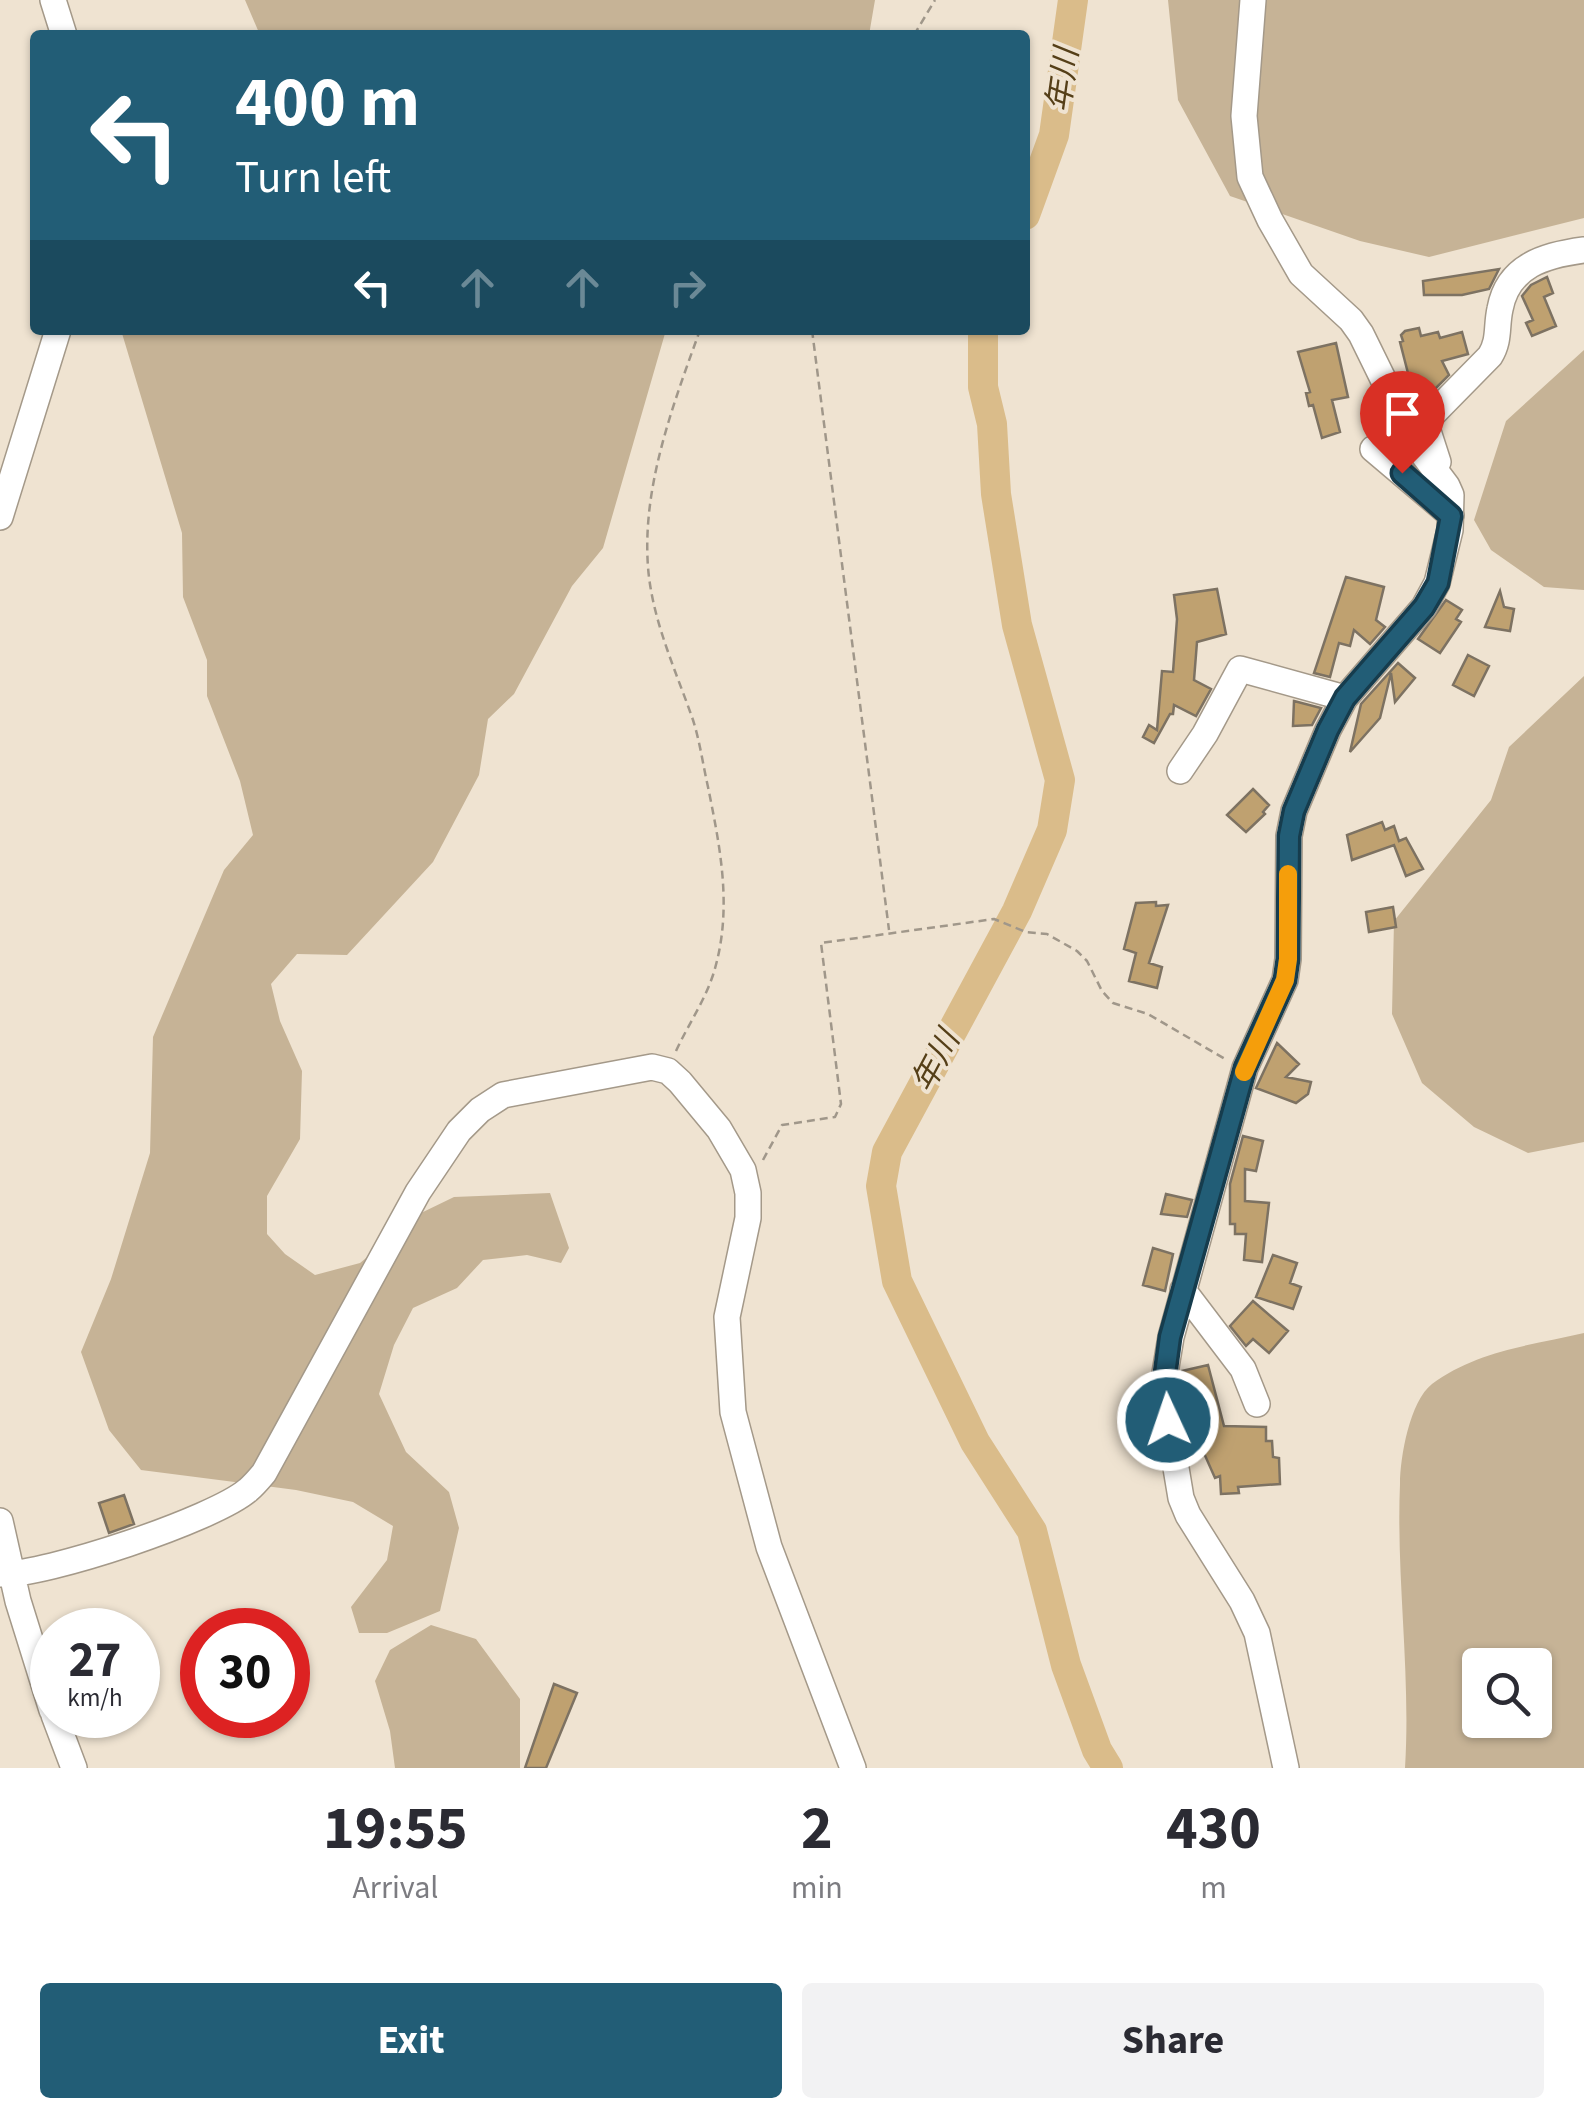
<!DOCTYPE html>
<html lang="en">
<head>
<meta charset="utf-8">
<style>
	body { margin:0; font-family:"Source Sans 3","Noto Sans JP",sans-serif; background:#f2f2f3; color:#2b2b33; height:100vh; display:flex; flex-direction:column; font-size:38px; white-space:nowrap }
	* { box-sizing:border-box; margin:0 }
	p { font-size:32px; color:#7c7c81 }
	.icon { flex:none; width:55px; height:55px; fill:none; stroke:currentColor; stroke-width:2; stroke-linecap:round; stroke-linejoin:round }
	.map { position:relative; height:1768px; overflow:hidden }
	.details { display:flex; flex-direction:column; background:#fff; flex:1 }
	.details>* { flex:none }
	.top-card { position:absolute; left:30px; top:30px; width:1000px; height:305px; border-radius:10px; box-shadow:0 2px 8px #0004; background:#225d76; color:#fff; overflow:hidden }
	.tools { position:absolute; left:1462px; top:1648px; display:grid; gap:20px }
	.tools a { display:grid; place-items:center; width:90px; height:90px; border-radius:10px; background:#fff; box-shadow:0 2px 8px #0004; font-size:50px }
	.speed { position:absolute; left:30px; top:1608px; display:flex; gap:20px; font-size:50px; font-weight:700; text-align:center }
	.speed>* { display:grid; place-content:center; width:130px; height:130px; border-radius:50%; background:#fff; box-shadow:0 2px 8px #0004; line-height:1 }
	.speed small { font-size:25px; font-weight:400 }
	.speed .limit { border:15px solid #d22; background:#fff; color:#111 }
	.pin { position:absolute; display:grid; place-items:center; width:85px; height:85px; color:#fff; margin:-102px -42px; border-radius:50% 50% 50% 0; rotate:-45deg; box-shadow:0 0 10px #0007 }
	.pin .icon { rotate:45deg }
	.me { position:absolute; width:110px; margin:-55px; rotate:357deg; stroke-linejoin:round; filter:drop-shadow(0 0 8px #0008) }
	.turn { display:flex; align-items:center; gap:35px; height:210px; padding:0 40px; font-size:45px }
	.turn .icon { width:130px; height:130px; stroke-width:2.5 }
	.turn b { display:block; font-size:70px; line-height:85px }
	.lanes { display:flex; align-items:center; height:95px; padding:0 40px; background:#0003; justify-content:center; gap:50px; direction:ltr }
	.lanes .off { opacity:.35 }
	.eta { display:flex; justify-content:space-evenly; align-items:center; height:170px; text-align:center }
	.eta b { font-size:60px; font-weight:700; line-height:70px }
	.cta { display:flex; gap:20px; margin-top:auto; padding:20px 40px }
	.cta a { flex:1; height:115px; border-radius:10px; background:#225d76; color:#fff; font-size:40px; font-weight:700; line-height:115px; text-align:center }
	.cta a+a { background:#f2f2f3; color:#2b2b33 }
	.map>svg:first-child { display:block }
</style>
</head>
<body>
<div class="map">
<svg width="1584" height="1768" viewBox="0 0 1584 1768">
	<rect width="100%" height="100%" fill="#efe3d1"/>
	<path fill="#c6b396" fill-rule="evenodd" d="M245,0H875L869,35H260Z
		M1168,0H1584V218L1429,257L1360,241L1230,196L1178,100Z
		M121,330H666L603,548L572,586L514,694L488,719L479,775L433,862L347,955L297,954L271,984L280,1021L302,1071L300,1139L267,1196V1234L285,1254L315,1275L360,1263L421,1213L454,1197L550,1193L569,1248L561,1263L527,1255L483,1260L457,1288L413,1308L394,1345L379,1394L406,1452L449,1492L459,1528L440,1611L387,1633H359L351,1607L387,1560L393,1526L353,1502L296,1490L141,1470L109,1430L81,1352L111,1279L150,1153L153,1037L224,870L253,835L240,781L207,696V660L183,597L182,533Z
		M1584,350V590L1544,587L1491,550L1474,520L1506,421Z
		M1584,676V1142L1528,1153L1474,1127L1422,1083L1392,1014L1394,921L1491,800L1509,747Z
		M1584,1333V1768H1405C1411,1673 1396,1578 1400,1484C1400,1457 1410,1401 1432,1384C1476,1351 1532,1345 1584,1333ZM1535,1665V1720H1480V1665Z
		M431,1625L476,1639L520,1699V1768H395L390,1731L375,1681L390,1650Z"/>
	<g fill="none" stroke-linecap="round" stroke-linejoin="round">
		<path stroke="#dabc8a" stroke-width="30" d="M1025,215L1054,135L1073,0
			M983,330V387L992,424L996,494L1017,625L1060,780L1052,830L1017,911L887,1152L881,1186L897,1281L975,1442L1032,1531L1066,1665L1097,1750L1108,1768"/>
	</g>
	<path fill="#bfa170" stroke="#7d7262" stroke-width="2.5" d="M1499,269L1489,289L1462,295H1424L1423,281Z
		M1547,277L1553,293L1544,297L1556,326L1532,336L1526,323L1533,320L1522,296L1531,285Z
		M1419,328L1421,336L1438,332L1440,338L1462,332L1468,354L1442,361L1449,375L1435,389L1412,401L1404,384L1410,381L1400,342L1403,341L1401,335L1405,331Z
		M1336,343L1348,397L1332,400L1340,432L1322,438L1313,405L1309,406L1306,393L1310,392L1298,352Z
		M1346,577L1384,587L1376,620L1385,627L1370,644L1354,630L1350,646L1339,643L1330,677L1314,673Z
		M1217,589L1226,634L1197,642L1194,680L1211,689L1196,716L1174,705L1173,714H1170L1154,743L1143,737L1149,725L1157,730L1162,671L1173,672L1177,619L1174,595Z
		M1500,591L1504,607L1514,609L1510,631L1485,627Z
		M1446,600L1462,610L1456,619L1461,622L1440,653L1418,639Z
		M1468,655L1489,666L1474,696L1453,685Z
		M1398,663L1415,678L1395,702L1391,673L1380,718L1350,752L1361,704Z
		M1294,701L1321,708L1312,725L1293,726Z
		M1253,789L1269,805L1263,812L1265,814L1246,832L1227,815Z
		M1382,822L1385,830L1394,826L1399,841L1406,838L1423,869L1406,876L1394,845L1352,860L1347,835Z
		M1156,902V906L1168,905L1149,963L1162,967L1157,988L1129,981L1136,953L1124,949L1136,903Z
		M1393,907L1396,927L1369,932L1366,912Z
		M1277,1043L1299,1064L1286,1077L1311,1082L1308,1094L1296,1103L1256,1088Z
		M1243,1136L1263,1141L1256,1171L1245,1169V1201L1269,1203L1262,1262L1244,1260L1246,1234H1235V1224H1230V1184Z
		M1166,1194L1192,1200L1187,1217L1161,1214Z
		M1153,1248L1173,1254L1165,1291L1143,1285Z
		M1273,1255L1297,1263L1290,1283L1301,1287L1293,1309L1256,1297Z
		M1253,1301L1288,1331L1269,1353L1253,1339L1246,1346L1230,1326Z
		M1208,1365L1224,1426L1266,1427V1441H1272L1273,1457L1279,1458L1280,1484L1238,1487L1239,1493L1221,1494L1220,1476L1215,1478L1203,1451L1198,1404L1189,1405L1182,1371Z
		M124,1495L134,1524L109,1533L99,1503Z
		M554,1684L577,1693L546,1768H525Z"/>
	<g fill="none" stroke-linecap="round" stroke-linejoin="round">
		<g stroke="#a49989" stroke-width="28">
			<path id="minor" d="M53,0L64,35
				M1253,0L1244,116L1250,177L1270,220L1301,274L1351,320L1361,334L1414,442L1447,486L1451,495L1450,530L1437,583L1424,607L1345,698L1328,730L1294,811L1289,836L1288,959L1285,980L1245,1068L1171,1337L1165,1373L1168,1420L1181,1498L1188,1515L1242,1601L1257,1633L1286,1768
				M1373,449L1451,515
				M1438,462L1427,428L1429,418L1490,356C1500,340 1496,327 1500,309C1508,265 1546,255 1584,250
				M0,517L58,330
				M1180,771L1205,734L1240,669L1345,698
				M1183,1290L1243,1369L1257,1404
				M0,1521L18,1601L52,1710
				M0,1574C44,1576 215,1519 248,1490C254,1485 259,1479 264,1473L418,1192L459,1131L480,1110L503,1095L652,1067L668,1071L680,1082L719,1129L743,1170L748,1193V1218L727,1317L733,1412L769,1547L853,1768
				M54,1715L74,1768"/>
		</g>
		<path stroke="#a0978a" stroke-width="2.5" stroke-dasharray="8 5" stroke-linecap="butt" d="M914,35L935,0
			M812,330L889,930
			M676,1051C688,1025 704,1002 713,975C733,912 721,851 708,787C703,765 700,742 693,720C676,671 652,620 648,567C642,486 673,405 700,330
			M763,1160L782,1125L835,1117L841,1104L821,943L994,919L1026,932L1047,934L1077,951L1087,961L1102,991L1113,1003L1148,1014L1225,1059"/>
		<use href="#minor" stroke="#fff" stroke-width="25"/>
	</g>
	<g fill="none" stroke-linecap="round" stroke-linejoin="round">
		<g stroke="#163c4d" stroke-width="25">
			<path id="route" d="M1168,1420L1165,1374L1170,1337L1245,1068L1285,980L1288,959L1289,836L1294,811L1328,730L1345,698L1424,607L1438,583L1451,516L1402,473"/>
		</g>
		<use href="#route" stroke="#225d76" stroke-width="18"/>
		<path stroke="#f59e0b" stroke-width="18" d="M1244,1072L1285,980L1288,959V874"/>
	</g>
	<g text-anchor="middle" stroke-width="8" stroke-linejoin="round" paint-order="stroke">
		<g font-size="32" font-style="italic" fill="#553f18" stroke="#efe3d1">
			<text transform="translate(1062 80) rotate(-82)" y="11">年川</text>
			<text transform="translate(935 1061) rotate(-62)" y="11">年川</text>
		</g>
	</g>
</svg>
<div class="tools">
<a><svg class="icon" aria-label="search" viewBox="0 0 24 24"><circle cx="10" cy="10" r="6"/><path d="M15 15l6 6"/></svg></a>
</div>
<div class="speed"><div>27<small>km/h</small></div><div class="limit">30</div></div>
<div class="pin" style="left:1402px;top:473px;background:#d93025"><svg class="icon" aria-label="arrive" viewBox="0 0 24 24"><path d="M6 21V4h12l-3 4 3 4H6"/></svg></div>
<svg class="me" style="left:1168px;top:1420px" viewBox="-20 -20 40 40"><circle r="17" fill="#225d76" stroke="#fff" stroke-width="3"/><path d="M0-11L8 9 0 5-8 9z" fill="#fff"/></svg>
<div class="top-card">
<div class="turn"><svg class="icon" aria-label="left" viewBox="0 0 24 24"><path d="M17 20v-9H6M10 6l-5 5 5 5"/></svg><div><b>400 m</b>Turn left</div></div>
<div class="lanes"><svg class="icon" aria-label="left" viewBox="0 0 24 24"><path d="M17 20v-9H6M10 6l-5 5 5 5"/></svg><svg class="icon off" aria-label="ahead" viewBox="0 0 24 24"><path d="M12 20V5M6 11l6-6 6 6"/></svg><svg class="icon off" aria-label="ahead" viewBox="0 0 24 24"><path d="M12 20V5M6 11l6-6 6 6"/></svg><svg class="icon off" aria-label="right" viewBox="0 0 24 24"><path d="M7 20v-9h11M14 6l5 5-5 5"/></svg></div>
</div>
</div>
<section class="details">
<div class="eta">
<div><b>19:55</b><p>Arrival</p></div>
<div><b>2</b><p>min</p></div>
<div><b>430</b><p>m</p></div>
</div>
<div class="cta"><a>Exit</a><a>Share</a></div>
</section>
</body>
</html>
